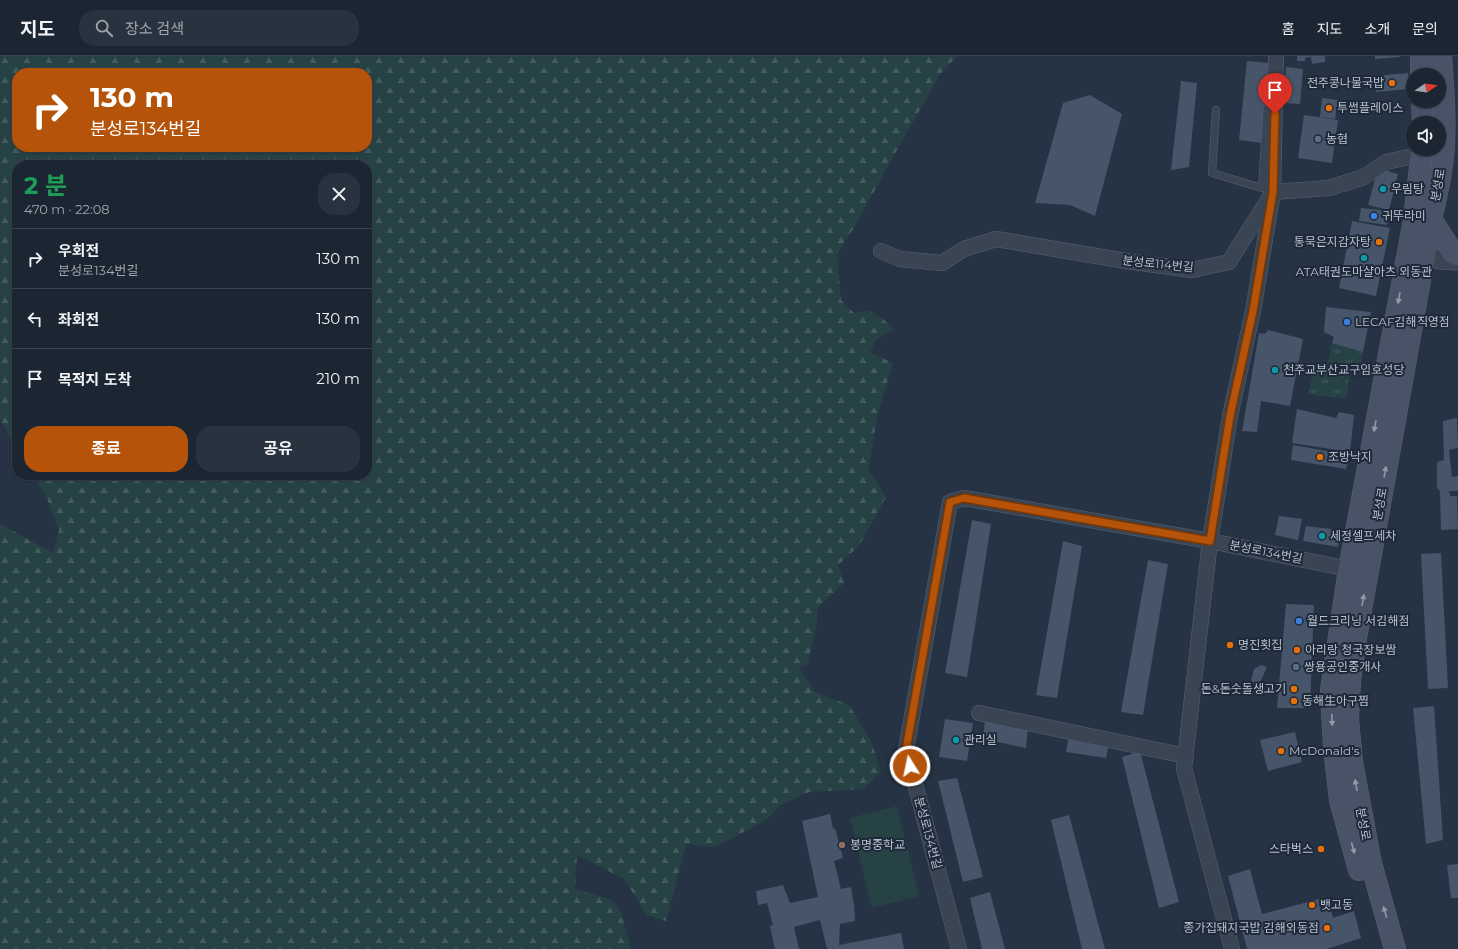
<!DOCTYPE html>
<html lang="ko">
<head>
<meta charset="utf-8">
<style>
	body { margin:0; font-family:Montserrat,"Noto Sans KR",sans-serif; background:#29323f; color:#f1f3f6; height:100vh; display:flex; flex-direction:column; font-size:15px; white-space:nowrap }
	* { box-sizing:border-box; margin:0 }
	p { font-size:13px; color:#a0a5ac }
	.icon { flex:none; width:22px; height:22px; fill:none; stroke:currentColor; stroke-width:2; stroke-linecap:round; stroke-linejoin:round }
	.map { position:relative; flex:1; overflow:hidden }
	.sheet { position:absolute; left:12px; top:104px; width:360px; height:320px; display:flex; flex-direction:column; background:#1c2633; border-radius:16px; box-shadow:0 1px 3px #0004,0 0 0 1px #3a434e }
	.sheet>* { flex:none }
	.guide { position:absolute; left:12px; top:12px; width:360px; height:84px; border-radius:16px; box-shadow:0 1px 3px #0004,0 0 0 1px #3a434e; background:#b45309; color:#fff; overflow:hidden }
	.needle { width:26px; rotate:77deg }
	.fabs { position:absolute; left:1406px; top:12px; display:grid; gap:8px }
	.fabs a { display:grid; place-items:center; width:40px; height:40px; border-radius:50%; background:#1c2633; box-shadow:0 1px 3px #0004,0 0 0 1px #3a434e; font-size:20px }
	.pin { position:absolute; display:grid; place-items:center; width:34px; height:34px; color:#fff; margin:-41px -17px; border-radius:50% 50% 50% 0; rotate:-45deg; box-shadow:0 0 4px #0007 }
	.pin .icon { rotate:45deg }
	.me { position:absolute; width:44px; margin:-22px; rotate:350deg; stroke-linejoin:round; filter:drop-shadow(0 0 3px #0008) }
	.turn { display:flex; align-items:center; gap:14px; height:84px; padding:0 12px; font-size:18px }
	.turn .icon { width:52px; height:52px; stroke-width:2.5 }
	.turn b { display:block; font-size:28px; line-height:34px }
	.round { display:grid; place-items:center; flex:none; width:42px; height:42px; border-radius:16px; background:#29323f }
	.summary { display:flex; align-items:center; justify-content:space-between; height:68px; padding:0 12px }
	h1 { font-size:24px; font-weight:700; line-height:30px; color:#1e9e55 }
	.cta { display:flex; gap:8px; margin-top:auto; padding:8px 12px }
	.cta a { flex:1; height:46px; border-radius:16px; background:#b45309; color:#fff; font-size:16px; font-weight:700; line-height:46px; text-align:center }
	.cta a+a { background:#29323f; color:#f1f3f6 }
	ul { padding:0; list-style:none }
	li { display:flex; align-items:center; gap:12px; height:60px; padding:0 12px; border-top:1px solid #3a434e }
	li div { flex:1 }
	li b { display:block; font-size:15px }
	li em { font-style:normal }
	header { display:flex; align-items:center; gap:24px; box-sizing:border-box; height:56px; padding:0 20px; background:#1c2633; border-bottom:1px solid #3a434e }
	header strong { font-size:19px }
	nav { display:flex; gap:22px; margin-inline-start:auto; font-size:14px }
	.search { width:280px; height:36px; background:#29323f; display:flex; align-items:center; gap:10px; box-sizing:border-box; padding:0 14px; border-radius:16px; color:#a0a5ac; font-size:15px }
	.map>svg:first-child { display:block }
</style>
</head>
<body>
<header>
<strong>지도</strong>
<div class="search"><svg class="icon" aria-label="search" viewBox="0 0 24 24"><circle cx="10" cy="10" r="6"/><path d="M15 15l6 6"/></svg>장소 검색</div>
<nav><a>홈</a><a>지도</a><a>소개</a><a>문의</a></nav>
</header>
<div class="map">
<svg width="1458" height="893" viewBox="0 0 1458 893">
	<defs>
		<pattern id="grass-tufts" width="24" height="20" patternUnits="userSpaceOnUse"><rect width="24" height="20" fill="#274245"/><path d="M3 7l-1-3M5 7V3M7 7l1-3M15 17l-1-3M17 17v-4M19 17l1-3" fill="none" stroke="#445c5f"/></pattern>
		<pattern id="forest-firs" width="22" height="20" patternUnits="userSpaceOnUse"><rect width="22" height="20" fill="#274245"/><path d="M5 1l3.5 6h-7zM16 11l3.5 6h-7z" fill="#445c5f"/></pattern>
	</defs>
	<rect width="100%" height="100%" fill="#253344"/>
	<path fill="url(#grass-tufts)" d="M1332,287L1363,296L1360,311L1351,309L1346,343L1308,338L1315,307H1328Z"/>
	<path fill="url(#forest-firs)" fill-rule="evenodd" d="M0,0H957L941,17L894,99L855,170L837,198L841,244L854,257L868,254L883,263L894,273L876,284L870,296L893,307L878,358L868,413L886,441L859,490L838,509L844,527L818,551L816,572L808,608L799,612L815,636L849,649L871,685L881,715L864,733L809,736L781,749L765,765L715,791L686,788L666,865L647,859L624,823L577,799L575,833L612,844L621,856L631,893H0V468L53,497L59,474L46,440L32,419H367V109H17V395L0,362ZM17,17H367V91H17Z"/>
	<path fill="#274245" d="M897,750L919,840L872,852L850,762Z"/>
	<path fill="#465569" d="M1297,0H1325V6L1312,8L1311,1L1305,2V5H1297Z
		M1375,0H1400V1L1375,3Z
		M1247,5L1269,7L1262,87L1239,84Z
		M1286,11L1303,13L1300,48L1283,47Z
		M1408,17L1409,33L1376,36L1375,20Z
		M1181,25L1197,27L1189,111L1171,114Z
		M1090,39L1122,58L1095,160L1070,149L1035,147L1063,47Z
		M1322,42L1338,44L1335,63L1320,61Z
		M1304,59L1338,64L1332,107L1298,102Z
		M1378,112L1398,118L1389,154L1368,149Z
		M1361,152L1389,155L1387,169L1359,165Z
		M1352,165L1390,172L1376,240L1339,232Z
		M1326,251L1371,256L1363,296L1332,287L1334,281L1324,276Z
		M1268,274L1303,283L1290,350L1261,345L1257,376L1242,375L1259,277L1265,278Z
		M1297,353L1336,362L1339,356L1354,359L1350,396L1292,387Z
		M1457,362L1458,392L1449,394L1452,421L1458,420V435H1449L1450,440H1457L1458,473L1441,474L1440,435L1437,432V406L1444,404L1443,365Z
		M1293,389L1349,399L1346,413L1291,404Z
		M1279,460L1302,463L1298,484L1275,479Z
		M972,464L991,468L967,621L945,617Z
		M1306,470L1340,474L1338,491L1303,485Z
		M1063,485L1082,490L1057,642L1036,639Z
		M1441,497L1448,632L1428,633L1421,498Z
		M1148,504L1168,508L1143,659L1121,656Z
		M1286,548L1314,549L1310,652H1277Z
		M1261,609L1267,611L1259,629L1251,625L1254,613Z
		M1434,650L1443,784L1426,788L1413,652Z
		M945,663L973,667L967,705L939,701Z
		M985,663L1028,671L1026,692L983,683Z
		M1295,676L1302,706L1268,715L1260,684Z
		M1069,679L1109,687L1106,702L1066,696Z
		M1140,695L1179,846L1159,852L1122,701Z
		M957,722L983,821L963,826L938,725Z
		M830,758L833,773L835,772L843,802L834,805L841,833L851,831L854,849L855,865L840,868L839,889L901,877L904,893H827L820,864L794,871L799,893H775L770,870L773,869L767,847L758,849L756,835L783,829L790,847L818,841L802,765Z
		M1069,759L1105,893H1082L1051,764Z
		M1458,808V842H1451L1447,809Z
		M1250,813L1262,858L1327,841L1333,862L1354,855L1361,882L1327,893H1247L1228,820Z
		M990,836L1005,893H982L970,842Z"/>
	<g fill="none" stroke-linecap="round" stroke-linejoin="round">
		<g stroke="#586271" stroke-width="8">
			<path id="service" d="M1216,54L1212,117L1262,132
				M1265,133L1262,132L1267,53"/>
		</g>
		<g stroke="#586271" stroke-width="16">
			<path id="minor" d="M881,195L900,203L942,207L964,193L996,183L1126,205L1192,214L1229,206L1273,136L1329,132L1364,121L1386,106L1422,98
				M979,657L1186,700
				M959,893L906,694L950,446L964,442L1210,485L1349,513
				M1232,893L1184,712L1210,485L1230,360L1253,255L1273,136L1276,0"/>
		</g>
		<g stroke="#586271" stroke-width="19">
			<path id="tertiary" d="M1411,201L1425,203L1458,205"/>
		</g>
		<g stroke="#586271" stroke-width="22">
			<path id="secondary" d="M1421,0V19
				M1422,45L1423,67
				M1431,163L1453,197L1458,199
				M1359,814L1340,744L1334,692L1331,634L1349,513L1414,164L1422,93
				M1395,893L1371,807L1352,706L1348,663L1350,625L1356,582L1431,163C1437,138 1443,113 1444,87C1446,58 1443,29 1441,0"/>
		</g>
		<use href="#service" stroke="#3a4554" stroke-width="7"/>
		<use href="#minor" stroke="#3a4554" stroke-width="15"/>
		<use href="#tertiary" stroke="#3a4554" stroke-width="18"/>
		<use href="#secondary" stroke="#485367" stroke-width="21"/>
	</g>
	<defs><path id="oneway-solid" d="M-6-.8H1V-3.2L6.5 0L1 3.2V.8H-6Z"/></defs>
	<g fill="#909aa9">
		<use href="#oneway-solid" transform="translate(1399 242) rotate(100)"/>
		<use href="#oneway-solid" transform="translate(1375 370) rotate(100)"/>
		<use href="#oneway-solid" transform="translate(1385 416) rotate(-80)"/>
		<use href="#oneway-solid" transform="translate(1363 544) rotate(-80)"/>
		<use href="#oneway-solid" transform="translate(1332 664) rotate(88)"/>
		<use href="#oneway-solid" transform="translate(1356 729) rotate(-100)"/>
		<use href="#oneway-solid" transform="translate(1353 792) rotate(75)"/>
		<use href="#oneway-solid" transform="translate(1385 856) rotate(-106)"/>
	</g>
	<g fill="none" stroke-linecap="round" stroke-linejoin="round">
		<g stroke="#753606" stroke-width="10">
			<path id="route" d="M910,710L906,694L950,446L964,442L1210,485L1230,360L1253,255L1273,136L1275,58"/>
		</g>
		<use href="#route" stroke="#b45309" stroke-width="7"/>
	</g>
	<g fill="#e8710a" stroke="#1e2939" stroke-width="1.5">
		<circle cx="1392" cy="27" r="4"/>
		<circle cx="1329" cy="52" r="4"/>
		<circle cx="1379" cy="186" r="4"/>
		<circle cx="1320" cy="401" r="4"/>
		<circle cx="1230" cy="589" r="4"/>
		<circle cx="1297" cy="594" r="4"/>
		<circle cx="1294" cy="633" r="4"/>
		<circle cx="1294" cy="645" r="4"/>
		<circle cx="1281" cy="695" r="4"/>
		<circle cx="1321" cy="793" r="4"/>
		<circle cx="1312" cy="849" r="4"/>
		<circle cx="1327" cy="872" r="4"/>
	</g>
	<g fill="#5c6f8a" stroke="#1e2939" stroke-width="1.5">
		<circle cx="1318" cy="83" r="4"/>
		<circle cx="1296" cy="611" r="4"/>
	</g>
	<g fill="#0f9aa8" stroke="#1e2939" stroke-width="1.5">
		<circle cx="1383" cy="133" r="4"/>
		<circle cx="1364" cy="202" r="4"/>
		<circle cx="1275" cy="314" r="4"/>
		<circle cx="1322" cy="480" r="4"/>
		<circle cx="956" cy="684" r="4"/>
	</g>
	<g fill="#3f7fe0" stroke="#1e2939" stroke-width="1.5">
		<circle cx="1374" cy="160" r="4"/>
		<circle cx="1347" cy="266" r="4"/>
		<circle cx="1299" cy="565" r="4"/>
	</g>
	<circle fill="#8d6e63" stroke="#1e2939" stroke-width="1.5" cx="842" cy="789" r="4"/>
	<g text-anchor="middle" stroke-width="4" stroke-linejoin="round" paint-order="stroke">
		<g font-size="12" fill="#b7c0cd" stroke="#1e2939" text-anchor="start">
			<text x="1384" y="31" text-anchor="end">전주콩나물국밥</text>
			<text x="1337" y="56">투썸플레이스</text>
			<text x="1326" y="87">농협</text>
			<text x="1391" y="137">우림탕</text>
			<text x="1382" y="164">귀뚜라미</text>
			<text x="1371" y="190" text-anchor="end">통묵은지감자탕</text>
			<text x="1364" y="220" text-anchor="middle">ATA태권도마샬아츠 외동관</text>
			<text x="1355" y="270">LECAF김해직영점</text>
			<text x="1283" y="318">천주교부산교구임호성당</text>
			<text x="1328" y="405">조방낙지</text>
			<text x="1330" y="484">세정셀프세차</text>
			<text x="1307" y="569">월드크리닝 서김해점</text>
			<text x="1238" y="593">명진횟집</text>
			<text x="1305" y="598">아리랑 청국장보쌈</text>
			<text x="1304" y="615">쌍용공인중개사</text>
			<text x="1286" y="637" text-anchor="end">돈&amp;돈숫돌생고기</text>
			<text x="1302" y="649">동해生아구찜</text>
			<text x="964" y="688">관리실</text>
			<text x="1289" y="699">McDonald's</text>
			<text x="850" y="793">봉명중학교</text>
			<text x="1313" y="797" text-anchor="end">스타벅스</text>
			<text x="1320" y="853">뱃고동</text>
			<text x="1319" y="876" text-anchor="end">종가집돼지국밥 김해외동점</text>
		</g>
		<g font-size="12" fill="#b7c0cd" stroke="#1e2939">
			<text transform="translate(1438 129) rotate(-80)" y="4">분성로</text>
			<text transform="translate(1158 208) rotate(6)" y="4">분성로114번길</text>
			<text transform="translate(1380 448) rotate(-80)" y="4">분성로</text>
			<text transform="translate(1266 496) rotate(11)" y="4">분성로134번길</text>
			<text transform="translate(1363 768) rotate(79)" y="4">분성로</text>
			<text transform="translate(928 777) rotate(75)" y="4">분성로134번길</text>
		</g>
	</g>
</svg>
<div class="fabs">
<a><svg class="needle" viewBox="-14 -14 28 28"><path d="M0-13l5 13h-10z" fill="#e53935"/><path d="M0 13l5-13h-10z" fill="#a0a5ac"/></svg></a>
<a><svg class="icon" aria-label="sound" viewBox="0 0 24 24"><path d="M4 9h4l5-4v14l-5-4H4zM17 9q2 3 0 6"/></svg></a>
</div>
<div class="pin" style="left:1275px;top:58px;background:#d93025"><svg class="icon" aria-label="arrive" viewBox="0 0 24 24"><path d="M6 21V4h12l-3 4 3 4H6"/></svg></div>
<svg class="me" style="left:910px;top:710px" viewBox="-20 -20 40 40"><circle r="17" fill="#b45309" stroke="#fff" stroke-width="3"/><path d="M0-11L8 9 0 5-8 9z" fill="#fff"/></svg>
<div class="guide">
<div class="turn"><svg class="icon" aria-label="right" viewBox="0 0 24 24"><path d="M7 20v-9h11M14 6l5 5-5 5"/></svg><div><b>130 m</b>분성로134번길</div></div>
</div>
<section class="sheet">
<div class="summary"><div><h1>2 분</h1><p>470 m · 22:08</p></div><a class="round"><svg class="icon" aria-label="close" viewBox="0 0 24 24"><path d="M6 6l12 12M18 6L6 18"/></svg></a></div>
<ul>
<li><svg class="icon" aria-label="right" viewBox="0 0 24 24"><path d="M7 20v-9h11M14 6l5 5-5 5"/></svg><div><b>우회전</b><p>분성로134번길</p></div><em>130 m</em></li>
<li><svg class="icon" aria-label="left" viewBox="0 0 24 24"><path d="M17 20v-9H6M10 6l-5 5 5 5"/></svg><div><b>좌회전</b></div><em>130 m</em></li>
<li><svg class="icon" aria-label="arrive" viewBox="0 0 24 24"><path d="M6 21V4h12l-3 4 3 4H6"/></svg><div><b>목적지 도착</b></div><em>210 m</em></li>
</ul>
<div class="cta"><a>종료</a><a>공유</a></div>
</section>
</div>
</body>
</html>
